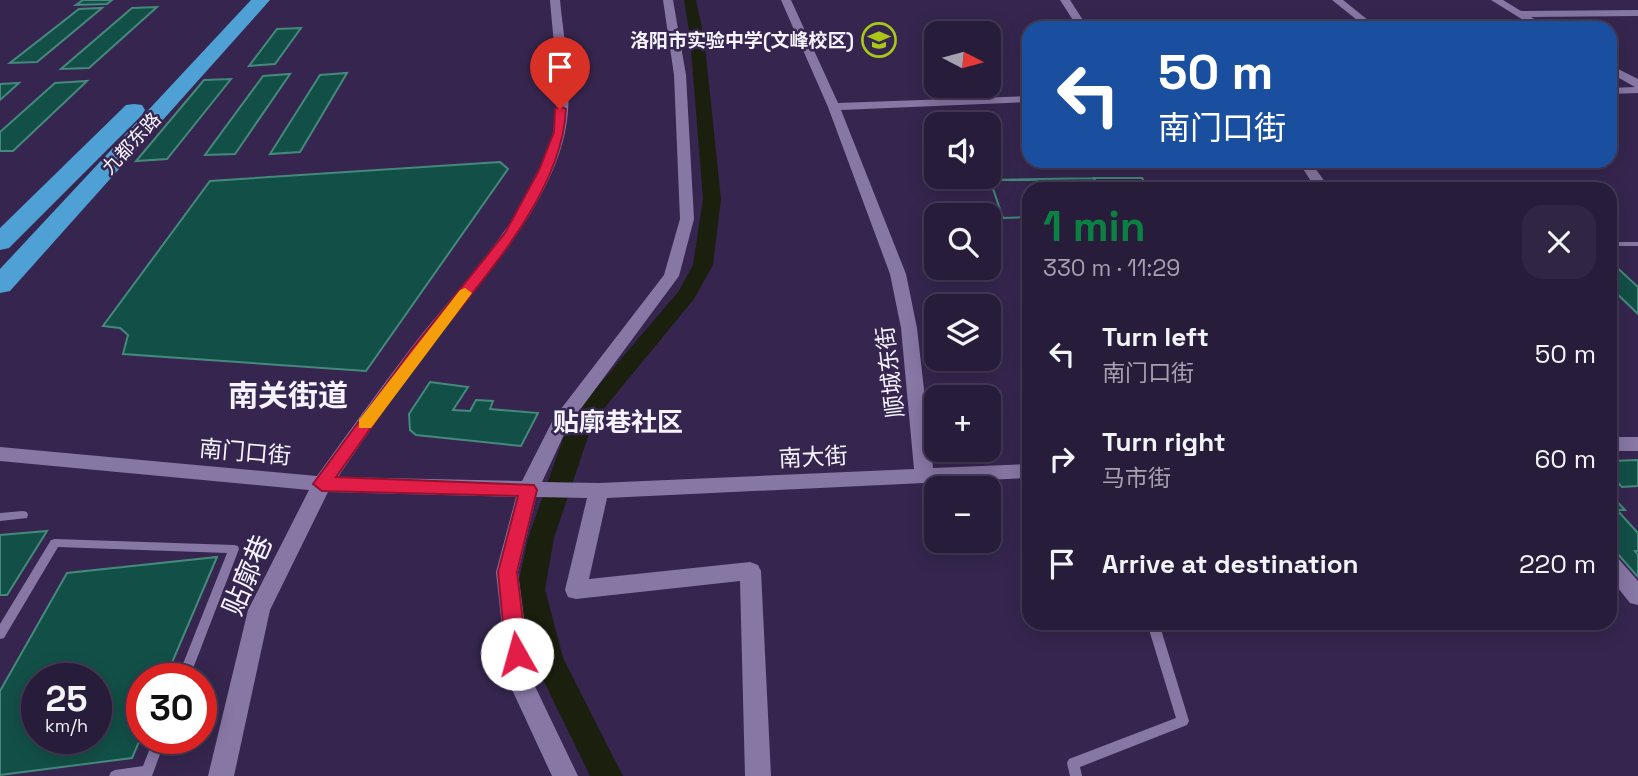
<!DOCTYPE html>
<html lang="en">
<head>
<meta charset="utf-8">
<style>
	body { margin:0; font-family:"Space Grotesk","Noto Sans SC",sans-serif; background:#302542; color:#f1f3f6; height:100vh; display:flex; flex-direction:column; font-size:26px; white-space:nowrap }
	* { box-sizing:border-box; margin:0 }
	p { font-size:23px; color:#a5a1af }
	.icon { flex:none; width:38px; height:38px; fill:none; stroke:currentColor; stroke-width:2; stroke-linecap:round; stroke-linejoin:round }
	.map { position:relative; flex:1; overflow:hidden }
	.details { position:absolute; left:1022px; top:182px; width:595px; height:448px; display:flex; flex-direction:column; background:#281c3b; border-radius:21px; box-shadow:0 4px 18px #0003,0 0 0 2px #443a55 }
	.details>* { flex:none }
	.hud { position:absolute; left:1022px; top:21px; width:595px; height:147px; border-radius:21px; box-shadow:0 4px 18px #0003,0 0 0 2px #443a55; background:#1a4fa0; color:#fff; overflow:hidden }
	.needle { width:46px; rotate:96deg }
	.buttons { position:absolute; left:924px; top:21px; display:grid; gap:14px }
	.buttons a { display:grid; place-items:center; width:77px; height:77px; border-radius:14px; background:#281c3b; box-shadow:0 4px 18px #0003,0 0 0 2px #443a55; font-size:35px }
	.speed { position:absolute; left:21px; top:663px; display:flex; gap:14px; font-size:35px; font-weight:700; text-align:center }
	.speed>* { display:grid; place-content:center; width:91px; height:91px; border-radius:50%; background:#281c3b; box-shadow:0 4px 18px #0003,0 0 0 2px #443a55; line-height:1 }
	.speed small { font-size:18px; font-weight:400 }
	.speed .limit { border:10px solid #d22; background:#fff; color:#111 }
	.pin { position:absolute; display:grid; place-items:center; width:60px; height:60px; color:#fff; margin:-72px -30px; border-radius:50% 50% 50% 0; rotate:-45deg; box-shadow:0 0 7px #0007 }
	.pin .icon { rotate:45deg }
	.me { position:absolute; width:77px; margin:-38px; rotate:353deg; stroke-linejoin:round; filter:drop-shadow(0 0 5px #0008) }
	.turn { display:flex; align-items:center; gap:24px; height:147px; padding:0 21px; font-size:32px }
	.turn .icon { width:91px; height:91px; stroke-width:2.5 }
	.turn b { display:block; font-size:49px; line-height:60px }
	.round { display:grid; place-items:center; flex:none; width:74px; height:74px; border-radius:21px; background:#302542 }
	.headline { display:flex; align-items:center; justify-content:space-between; height:119px; padding:0 21px }
	h1 { font-size:42px; font-weight:600; line-height:52px; color:#0b8043 }
	ul { padding:0; list-style:none }
	li { display:flex; align-items:center; gap:21px; height:105px; padding:0 21px }
	li div { flex:1 }
	li b { display:block; font-size:26px }
	li em { font-style:normal }
	.map>svg:first-child { display:block }
</style>
</head>
<body>
<div class="map">
<svg width="1638" height="776" viewBox="0 0 1638 776">
	<rect width="100%" height="100%" fill="#36264f"/>
	<g fill="none" stroke-linecap="round" stroke-linejoin="round">
		<path fill="#1b1f0d" fill-rule="evenodd" d="M684,0H696L704,37L721,199L713,265L694,299L593,422L554,538L545,589L563,658L623,776H590L534,661L517,589L528,538L570,419L678,292L693,265L703,199L690,37Z"/>
	</g>
	<path fill="#125047" stroke="#45897c" stroke-width="2" fill-rule="evenodd" d="M83,0H112L107,4L76,5Z
		M157,7L89,68L61,69L132,8Z
		M102,8L37,62L10,63L79,9Z
		M301,28L275,64L249,66L277,29Z
		M347,73L300,152L270,154L320,75Z
		M290,74L235,154L205,155L263,76Z
		M231,79L167,159L136,161L204,80Z
		M87,81L13,151H0V132L55,83Z
		M19,83L0,100V84Z
		M500,162L508,169L366,371L123,354L128,335L120,328L103,326L210,181Z
		M1094,178H1142L1148,189H1029V217L1003,218L990,180Z
		M1094,178H1142L1148,189H1099Z
		M990,180H1037L1040,189H1029V217L1003,218Z
		M1610,261L1638,287V314L1610,287Z
		M430,382L468,387L453,410L470,411L476,400L493,401L490,409L538,413L521,446L416,435L410,430L409,414Z
		M1638,460V486L1622,487L1610,474V461Z
		M1610,494L1625,510H1617L1638,533V551H1635L1638,555V577L1610,545Z
		M47,531L7,595H0V535Z
		M217,557L165,679H142V735L132,758L0,775V691L67,573ZM37,679H96V738H37Z"/>
	<g fill="none" stroke-linecap="round" stroke-linejoin="round">
		<path fill="#8777a5" fill-rule="evenodd" d="M1610,242H1638V246H1610Z
			M23,511L27,512L28,515L27,518L0,521V513Z
			M55,539L234,545L238,546L239,549L189,679H177L227,553L58,547L4,638L0,639V624L51,540Z
			M1147,623H1159L1189,721L1187,725L1080,767L1082,776H1070L1067,763L1069,759L1176,718Z
			M154,738H166L152,776H109L111,772L115,770L143,766Z"/>
		<path fill="#8777a5" fill-rule="evenodd" d="M550,0H560C564,42 574,90 565,132C548,213 472,291 423,355C394,395 366,436 338,477L522,481L554,418L664,275L680,219L674,75L663,0H673L686,75L694,219L679,276L568,426L542,482L599,483L914,469L901,328L890,274L828,107L781,0H791L838,103L1029,96V102L841,110L906,274L917,328L933,468L1029,464V478L607,498L589,579L750,562L758,565L761,571L771,776H745L740,581L576,599L568,597L565,590L587,498L536,497L518,572L532,680L578,776H552L508,681L496,572L516,497L328,492L270,610L234,776H208L248,610L309,490L0,461V447L317,476C348,433 379,390 411,348C459,286 535,211 553,132C562,90 553,42 550,0Z
			M1060,0H1070L1088,28H1078Z
			M1332,0H1343L1378,28H1367Z
			M1491,0H1503L1521,11L1638,10V16L1531,17L1548,28H1536Z
			M1610,65L1638,79V93L1610,94V88L1635,87L1610,73Z
			M1298,161H1310L1330,189H1316Z
			M1610,437H1638V451H1610Z
			M1610,554L1617,557L1638,581V605L1630,603L1610,578Z"/>
		<path fill="#4fa0d4" fill-rule="evenodd" d="M251,0H270L10,291L0,293V269Z
			M134,104L142,105L145,110L142,115L9,248L0,250V228L126,105Z"/>
	</g>
	<path fill="#e11d48" stroke="#92132f" stroke-width="2" d="M560,106L566,109C562,198 475,287 423,355C393,395 365,437 336,477L534,485L537,490L517,572L527,654L524,660L517,663L509,660L506,654L498,572L518,496L322,491L313,484L412,349L505,233L539,170L554,132L555,109Z"/>
	<path fill="#f59e0b" d="M465,288L472,293L371,428H359V420L460,290Z"/>
	<defs>
		<g id="school-ring" transform="scale(1.75)"><circle r="9.5" fill="#36264f" stroke="#aac718" stroke-width="1.5"/><path d="M0-5L7-2L0 1L-7-2ZM-4 1L0 2.5L4 1V4Q0 6-4 4Z" fill="#aac718"/></g>
	</defs>
	<g fill-rule="evenodd">
		<use href="#school-ring" x="879" y="40"/>
	</g>
	<g text-anchor="middle" stroke-width="5" stroke-linejoin="round" paint-order="stroke">
		<g font-size="19" font-weight="bold" fill="#f6f3fd" stroke="#36264f" text-anchor="end">
			<text x="854" y="47">洛阳市实验中学(文峰校区)</text>
		</g>
		<g font-size="19" fill="#f6f3fd" stroke="#36264f">
			<text transform="translate(131 143) rotate(-47)" y="7">九都东路</text>
		</g>
		<g font-size="23" fill="#f6f3fd" stroke="#36264f">
			<text transform="translate(890 372) rotate(-97)" y="8">顺城东街</text>
			<text transform="translate(245 452) rotate(5)" y="8">南门口街</text>
			<text transform="translate(813 457) rotate(-3)" y="8">南大街</text>
		</g>
		<g font-size="26" font-weight="bold" fill="#f6f3fd" stroke="#36264f">
			<text x="618" y="431">贴廓巷社区</text>
		</g>
		<g font-size="28" fill="#f6f3fd" stroke="#36264f">
			<text transform="translate(247 575) rotate(-67)" y="10">贴廓巷</text>
		</g>
		<g font-size="30" font-weight="bold" fill="#f6f3fd" stroke="#36264f">
			<text x="288" y="406">南关街道</text>
		</g>
	</g>
</svg>
<div class="buttons">
<a><svg class="needle" viewBox="-14 -14 28 28"><path d="M0-13l5 13h-10z" fill="#e53935"/><path d="M0 13l5-13h-10z" fill="#a5a1af"/></svg></a>
<a><svg class="icon" aria-label="sound" viewBox="0 0 24 24"><path d="M4 9h4l5-4v14l-5-4H4zM17 9q2 3 0 6"/></svg></a>
<a><svg class="icon" aria-label="search" viewBox="0 0 24 24"><circle cx="10" cy="10" r="6"/><path d="M15 15l6 6"/></svg></a>
<a><svg class="icon" aria-label="layers" viewBox="0 0 24 24"><path d="M12 4l9 5-9 5-9-5zM3 14l9 5 9-5"/></svg></a>
<a>+</a>
<a>−</a>
</div>
<div class="speed"><div>25<small>km/h</small></div><div class="limit">30</div></div>
<div class="pin" style="left:560px;top:109px;background:#d93025"><svg class="icon" aria-label="arrive" viewBox="0 0 24 24"><path d="M6 21V4h12l-3 4 3 4H6"/></svg></div>
<svg class="me" style="left:517px;top:654px" viewBox="-20 -20 40 40"><circle r="19" fill="#fff"/><path d="M0-13L10 11 0 6-10 11z" fill="#e11d48"/></svg>
<div class="hud">
<div class="turn"><svg class="icon" aria-label="left" viewBox="0 0 24 24"><path d="M17 20v-9H6M10 6l-5 5 5 5"/></svg><div><b>50 m</b>南门口街</div></div>
</div>
<section class="details">
<div class="headline"><div><h1>1 min</h1><p>330 m · 11:29</p></div><a class="round"><svg class="icon" aria-label="close" viewBox="0 0 24 24"><path d="M6 6l12 12M18 6L6 18"/></svg></a></div>
<ul>
<li><svg class="icon" aria-label="left" viewBox="0 0 24 24"><path d="M17 20v-9H6M10 6l-5 5 5 5"/></svg><div><b>Turn left</b><p>南门口街</p></div><em>50 m</em></li>
<li><svg class="icon" aria-label="right" viewBox="0 0 24 24"><path d="M7 20v-9h11M14 6l5 5-5 5"/></svg><div><b>Turn right</b><p>马市街</p></div><em>60 m</em></li>
<li><svg class="icon" aria-label="arrive" viewBox="0 0 24 24"><path d="M6 21V4h12l-3 4 3 4H6"/></svg><div><b>Arrive at destination</b></div><em>220 m</em></li>
</ul>
</section>
</div>
</body>
</html>
